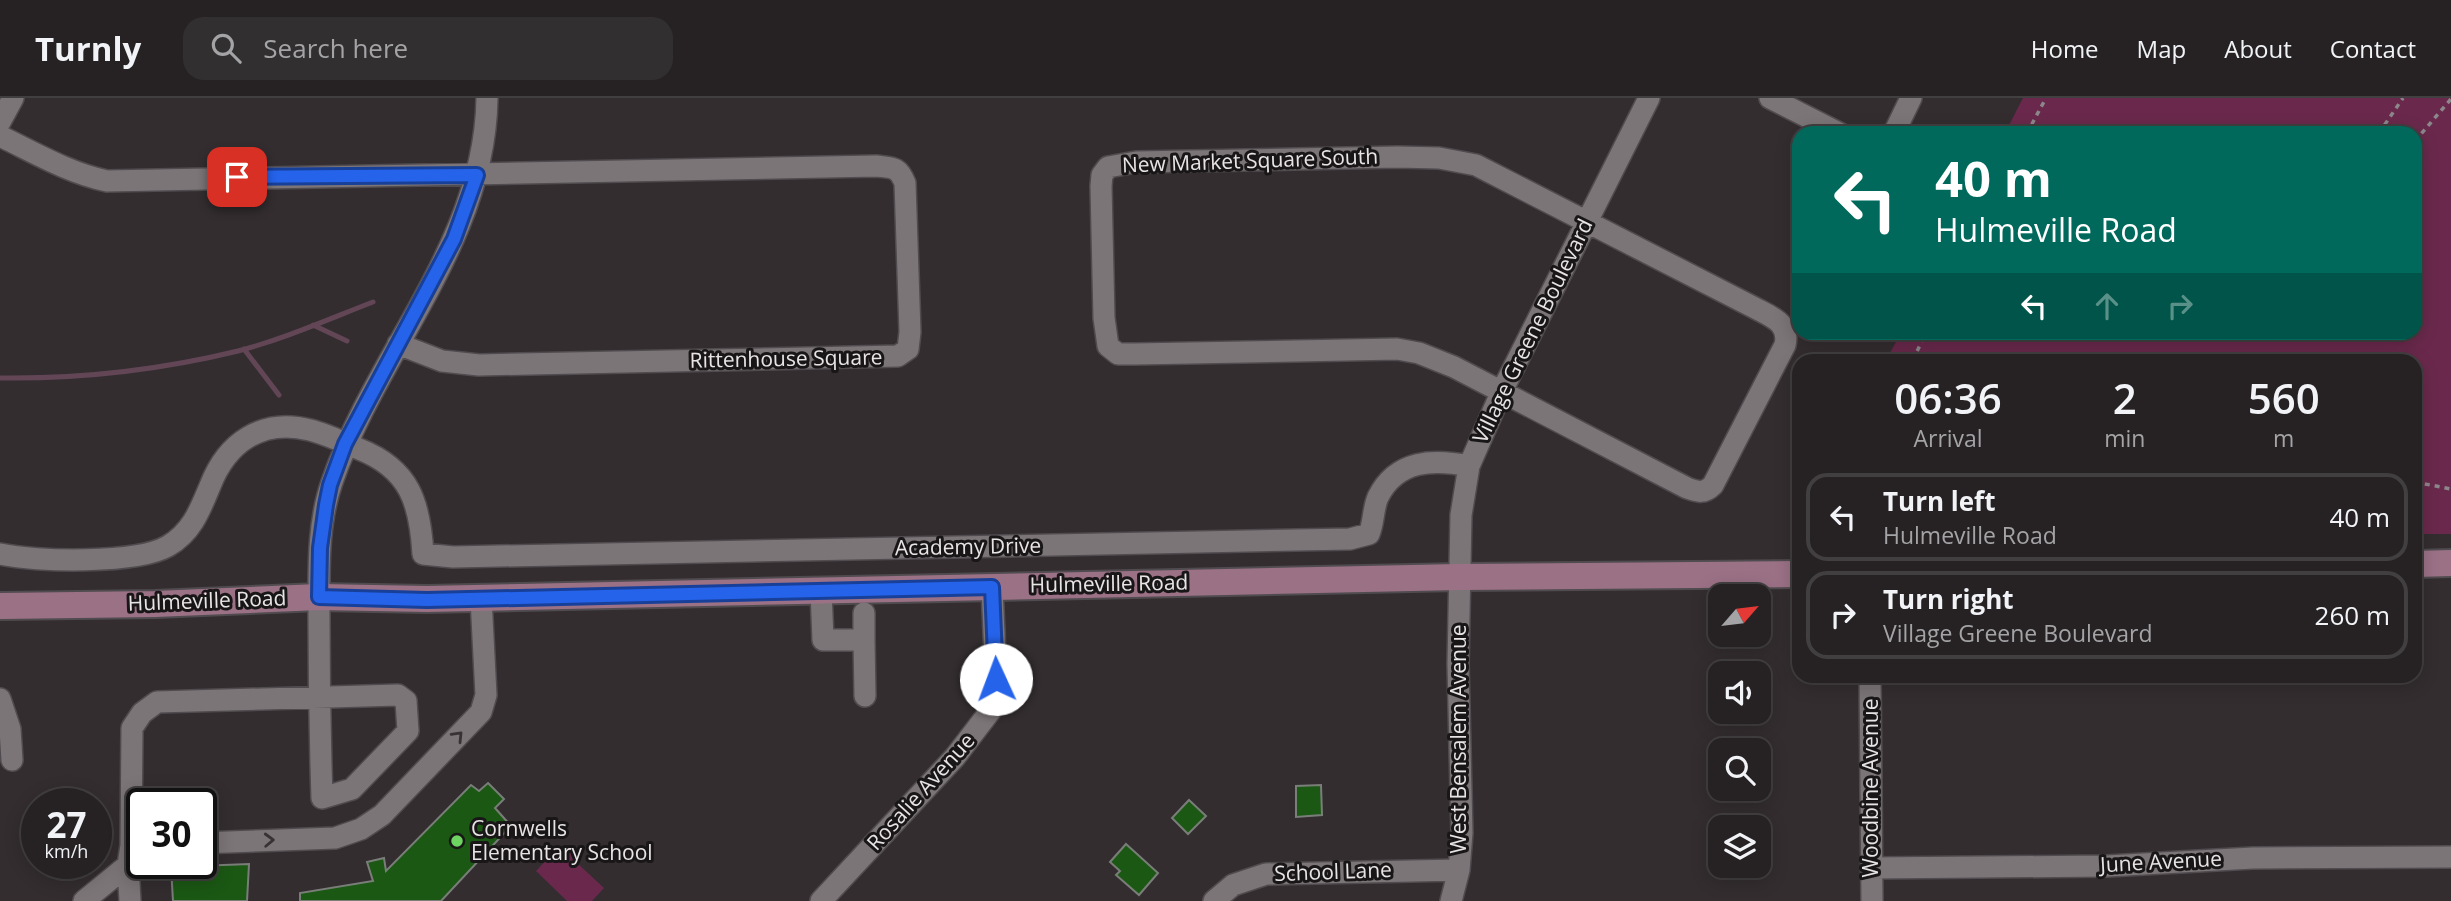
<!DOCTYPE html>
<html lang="en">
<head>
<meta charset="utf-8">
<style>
	body { margin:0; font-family:"Open Sans",sans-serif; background:#322f31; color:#f1f3f6; height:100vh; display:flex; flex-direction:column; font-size:26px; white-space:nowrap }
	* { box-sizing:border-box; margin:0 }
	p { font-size:23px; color:#a4a4a6 }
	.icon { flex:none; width:38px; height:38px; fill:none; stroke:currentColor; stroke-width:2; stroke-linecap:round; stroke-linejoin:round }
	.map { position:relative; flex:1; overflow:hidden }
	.sheet { position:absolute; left:1792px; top:256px; width:630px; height:329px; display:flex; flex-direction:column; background:#262224; border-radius:21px; box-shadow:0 4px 18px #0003,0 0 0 2px #423f41 }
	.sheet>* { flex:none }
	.banner { position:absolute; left:1792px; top:28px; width:630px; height:214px; border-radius:21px; box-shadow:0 4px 18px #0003,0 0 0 2px #423f41; background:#00695c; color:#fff; overflow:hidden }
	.needle { width:46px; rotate:62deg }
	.controls { position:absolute; left:1708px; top:486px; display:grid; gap:14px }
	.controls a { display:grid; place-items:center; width:63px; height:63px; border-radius:14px; background:#262224; box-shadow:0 4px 18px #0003,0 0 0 2px #423f41; font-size:35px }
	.speed { position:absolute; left:21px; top:690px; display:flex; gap:14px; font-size:35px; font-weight:700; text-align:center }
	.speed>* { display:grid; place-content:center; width:91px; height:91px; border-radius:50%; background:#262224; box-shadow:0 4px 18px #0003,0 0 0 2px #423f41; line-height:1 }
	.speed small { font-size:18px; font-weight:400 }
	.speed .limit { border:4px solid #111; border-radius:10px; background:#fff; color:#111 }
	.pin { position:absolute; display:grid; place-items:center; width:60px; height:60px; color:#fff; margin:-30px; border-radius:14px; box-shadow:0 4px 10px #0006 }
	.me { position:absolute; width:77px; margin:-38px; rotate:358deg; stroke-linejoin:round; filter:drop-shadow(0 0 5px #0008) }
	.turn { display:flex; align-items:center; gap:24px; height:147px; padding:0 28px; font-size:32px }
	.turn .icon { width:91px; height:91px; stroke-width:2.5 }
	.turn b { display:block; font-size:49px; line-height:60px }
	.lanes { display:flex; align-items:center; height:66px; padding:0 28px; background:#0003; justify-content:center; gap:35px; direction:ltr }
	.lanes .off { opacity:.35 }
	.eta { display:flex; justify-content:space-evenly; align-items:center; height:119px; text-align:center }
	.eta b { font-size:42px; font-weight:600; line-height:49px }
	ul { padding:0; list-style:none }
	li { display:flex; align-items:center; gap:21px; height:88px; margin:0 14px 10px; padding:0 14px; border:4px solid #423f41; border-radius:21px }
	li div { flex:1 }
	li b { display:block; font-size:26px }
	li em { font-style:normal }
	header { display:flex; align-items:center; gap:42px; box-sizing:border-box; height:98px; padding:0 35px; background:#262224; border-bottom:2px solid #423f41 }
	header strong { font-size:33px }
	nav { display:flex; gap:38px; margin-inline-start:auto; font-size:24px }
	.search { width:490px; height:63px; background:#322f31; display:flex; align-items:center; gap:18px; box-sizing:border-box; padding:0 24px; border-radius:21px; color:#a4a4a6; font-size:26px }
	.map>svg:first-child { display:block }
</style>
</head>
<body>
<header>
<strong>Turnly</strong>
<div class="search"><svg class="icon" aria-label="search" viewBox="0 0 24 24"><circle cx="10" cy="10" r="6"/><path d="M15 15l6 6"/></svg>Search here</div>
<nav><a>Home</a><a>Map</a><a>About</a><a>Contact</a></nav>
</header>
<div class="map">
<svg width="2451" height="803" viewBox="0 0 2451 803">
	<rect width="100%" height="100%" fill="#332d30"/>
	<path fill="#6a294c" d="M2023,0H2451V436H2415V262H1886L1901,235L2415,234V35H2005Z
		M570,750L575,763L604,790L592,803H567L536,773L552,756Z"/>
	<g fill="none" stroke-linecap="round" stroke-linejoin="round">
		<path stroke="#624656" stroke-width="5" d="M313,227L347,243
			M244,251L279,297
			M0,280C80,281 160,272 238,253C284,241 329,221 373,204"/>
	</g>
	<path fill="#1b5814" stroke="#7a7e79" stroke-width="2" d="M488,685L504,701L495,710L511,728L441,803H300V795L373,783L367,764L384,760L386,773L471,687L479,693Z
		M1321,687L1322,717L1296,719V688Z
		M1189,702L1206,718L1188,736L1172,720Z
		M1126,746L1158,775L1139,797L1116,777L1120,773L1110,764Z
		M249,766L247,803H173L171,769Z"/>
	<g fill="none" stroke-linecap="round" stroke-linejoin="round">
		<g stroke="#504b4e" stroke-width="24">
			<path id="minor" d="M1770,0L1839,35
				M0,24L13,0
				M1894,35L1911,0
				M0,38C35,55 69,75 107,83L876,68C893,70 898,68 905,85L910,234L908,251L898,258L479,267L442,263L398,246
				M1398,59L1439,60L1476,67L1755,210C1772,219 1790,225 1785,247L1713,387C1704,396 1698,394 1687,390L1454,269L1419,255L1397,251L1135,256H1118L1108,248L1104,220L1101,88L1102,77L1108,69L1136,64Z
				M0,456C36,464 137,466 168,448C192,434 200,412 210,388C227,344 262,320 310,332C326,336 343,344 359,351C410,371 420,405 423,456L453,459L1350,441L1369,436C1374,424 1373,410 1378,399C1397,361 1434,361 1469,368
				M821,493L823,542H864V515
				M864,542L865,598
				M1870,578L1872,803
				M0,601L10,631L12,662
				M201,745L335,740L361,731L382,717L481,614L486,597L481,500
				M128,767L130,803
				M1871,770L2107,768L2253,760L2451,759
				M84,803L128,767L131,747L132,630L142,615L157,604L398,597L406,603L408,633L352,691L322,700C320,640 319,580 319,520C319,475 317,426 332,384C377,253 485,145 487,0
				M821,803L955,659L991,612L996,581L992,489
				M1214,803L1233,787L1266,776L1459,772
				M1451,803L1459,772L1462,735L1458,566L1461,417L1469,368L1501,295L1649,0"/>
		</g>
		<g stroke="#504b4e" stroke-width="30">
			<path id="major" d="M2415,466L2451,465
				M0,508L155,506L319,499L427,501L1459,479L1799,476"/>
		</g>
		<path stroke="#8c878a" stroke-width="3.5" stroke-dasharray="5 5" stroke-linecap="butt" d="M2027,35L2046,0
			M2379,35L2403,0
			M2415,43L2451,1
			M1913,262L1926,234
			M2415,384L2451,391"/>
		<use href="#minor" stroke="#7c7578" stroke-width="21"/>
		<use href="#major" stroke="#9b7186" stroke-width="26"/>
	</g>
	<defs><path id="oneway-chevron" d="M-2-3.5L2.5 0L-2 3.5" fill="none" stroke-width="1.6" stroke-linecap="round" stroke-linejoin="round" transform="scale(1.75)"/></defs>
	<g stroke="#373234">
		<use href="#oneway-chevron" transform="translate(458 638) rotate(-46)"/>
		<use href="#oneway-chevron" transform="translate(269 742) rotate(-2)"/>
	</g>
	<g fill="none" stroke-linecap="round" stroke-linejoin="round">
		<g stroke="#184099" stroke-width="18">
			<path id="route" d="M237,79L477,77L454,141L345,346L330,387L326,407L320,450L319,499L427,502L992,489L996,581"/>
		</g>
		<use href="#route" stroke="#2563eb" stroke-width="12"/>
	</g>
	<circle fill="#6dd361" stroke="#191617" stroke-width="2.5" cx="457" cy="743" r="7"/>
	<g text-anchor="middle" stroke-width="6" stroke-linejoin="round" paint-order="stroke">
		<g font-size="21" fill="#e8e4e6" stroke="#191617">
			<text transform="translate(1250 63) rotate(-2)" y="7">New Market Square South</text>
			<text transform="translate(1533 233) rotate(-64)" y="7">Village Greene Boulevard</text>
			<text transform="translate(786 261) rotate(-1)" y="7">Rittenhouse Square</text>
			<text transform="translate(968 449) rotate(-1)" y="7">Academy Drive</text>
			<text transform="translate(1109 486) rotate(-1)" y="7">Hulmeville Road</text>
			<text transform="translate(207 503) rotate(-2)" y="7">Hulmeville Road</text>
			<text transform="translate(1459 641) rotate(-90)" y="7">West Bensalem Avenue</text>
			<text transform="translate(1871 690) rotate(-90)" y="7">Woodbine Avenue</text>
			<text transform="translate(921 694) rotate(-48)" y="7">Rosalie Avenue</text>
			<text transform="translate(2161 764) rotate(-3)" y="7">June Avenue</text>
			<text transform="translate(1333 774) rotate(-2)" y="7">School Lane</text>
		</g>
		<g font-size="21" fill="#e8e4e6" stroke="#191617" text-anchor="start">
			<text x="471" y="738">Cornwells<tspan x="471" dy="24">Elementary School</tspan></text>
		</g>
	</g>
</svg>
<div class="controls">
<a><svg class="needle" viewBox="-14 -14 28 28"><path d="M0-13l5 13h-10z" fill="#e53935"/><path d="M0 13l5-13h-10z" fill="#a4a4a6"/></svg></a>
<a><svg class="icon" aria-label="sound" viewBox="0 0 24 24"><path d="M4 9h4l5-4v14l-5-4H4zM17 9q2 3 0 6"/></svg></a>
<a><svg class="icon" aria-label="search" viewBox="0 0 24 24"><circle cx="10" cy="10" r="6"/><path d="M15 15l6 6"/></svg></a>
<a><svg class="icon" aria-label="layers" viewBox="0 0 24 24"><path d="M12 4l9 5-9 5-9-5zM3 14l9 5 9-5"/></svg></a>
</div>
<div class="speed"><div>27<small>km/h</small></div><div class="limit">30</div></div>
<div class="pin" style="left:237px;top:79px;background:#d93025"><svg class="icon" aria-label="arrive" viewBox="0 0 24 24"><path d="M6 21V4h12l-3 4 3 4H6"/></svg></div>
<svg class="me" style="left:996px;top:581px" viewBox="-20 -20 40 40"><circle r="19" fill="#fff"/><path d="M0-13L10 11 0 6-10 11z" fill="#2563eb"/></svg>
<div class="banner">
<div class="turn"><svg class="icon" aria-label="left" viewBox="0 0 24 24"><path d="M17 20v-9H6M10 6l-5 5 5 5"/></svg><div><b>40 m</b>Hulmeville Road</div></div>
<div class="lanes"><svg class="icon" aria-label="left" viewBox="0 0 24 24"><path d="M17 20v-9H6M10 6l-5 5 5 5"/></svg><svg class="icon off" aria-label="ahead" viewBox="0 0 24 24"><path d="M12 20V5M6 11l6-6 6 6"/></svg><svg class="icon off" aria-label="right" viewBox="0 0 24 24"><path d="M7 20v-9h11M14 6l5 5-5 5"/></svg></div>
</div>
<section class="sheet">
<div class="eta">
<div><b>06:36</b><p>Arrival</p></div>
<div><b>2</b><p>min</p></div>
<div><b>560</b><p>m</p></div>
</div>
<ul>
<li><svg class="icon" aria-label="left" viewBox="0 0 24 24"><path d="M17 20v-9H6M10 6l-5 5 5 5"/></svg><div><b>Turn left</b><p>Hulmeville Road</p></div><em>40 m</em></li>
<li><svg class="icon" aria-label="right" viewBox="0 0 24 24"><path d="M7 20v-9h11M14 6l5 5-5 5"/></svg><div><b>Turn right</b><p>Village Greene Boulevard</p></div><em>260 m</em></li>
</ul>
</section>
</div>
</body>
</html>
